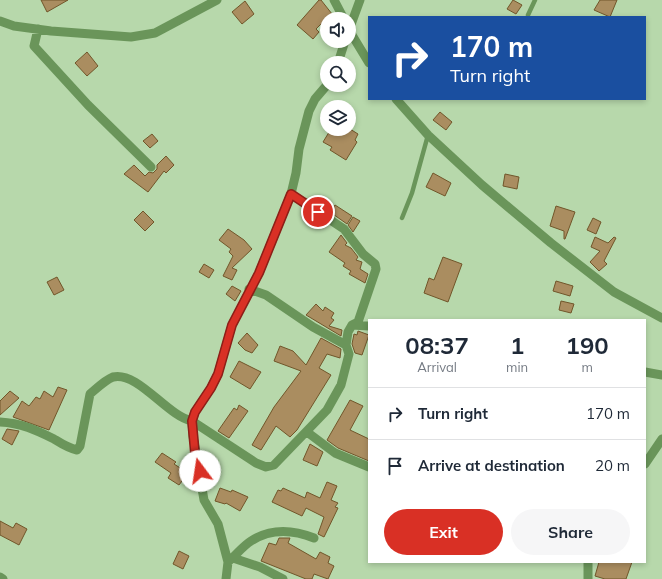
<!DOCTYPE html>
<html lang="en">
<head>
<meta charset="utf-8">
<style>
	body { margin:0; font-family:Mulish,sans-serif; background:#f6f6f7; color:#1f2937; height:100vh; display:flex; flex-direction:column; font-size:15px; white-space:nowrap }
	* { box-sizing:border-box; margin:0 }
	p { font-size:13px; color:#747a83 }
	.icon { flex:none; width:22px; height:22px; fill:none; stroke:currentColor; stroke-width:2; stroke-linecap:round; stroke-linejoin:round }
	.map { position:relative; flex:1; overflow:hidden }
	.side { position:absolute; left:368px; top:319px; width:278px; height:244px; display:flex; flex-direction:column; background:#fff; border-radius:0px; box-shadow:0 2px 6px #0003 }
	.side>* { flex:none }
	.guide { position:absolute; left:368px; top:16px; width:278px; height:84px; border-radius:0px; box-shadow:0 2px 6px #0003; background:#1a4fa0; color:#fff; overflow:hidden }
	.controls { position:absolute; left:320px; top:12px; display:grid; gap:8px }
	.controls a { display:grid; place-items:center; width:36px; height:36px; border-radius:50%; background:#fff; box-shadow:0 2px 6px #0003; font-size:20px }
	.pin { position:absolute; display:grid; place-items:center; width:34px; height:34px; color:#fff; margin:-17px; border:2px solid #fff; border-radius:50%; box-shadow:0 1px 4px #0007 }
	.me { position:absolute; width:44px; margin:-22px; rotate:346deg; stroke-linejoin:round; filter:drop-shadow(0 0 3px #0008) }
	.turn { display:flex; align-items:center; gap:14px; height:84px; padding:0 16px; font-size:18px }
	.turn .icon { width:52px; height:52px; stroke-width:2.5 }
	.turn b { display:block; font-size:28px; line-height:34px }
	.eta { display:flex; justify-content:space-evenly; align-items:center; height:68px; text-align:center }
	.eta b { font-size:24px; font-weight:700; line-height:28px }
	.button { display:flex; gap:8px; margin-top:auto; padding:8px 16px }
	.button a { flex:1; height:46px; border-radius:24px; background:#d93025; color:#fff; font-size:16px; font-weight:700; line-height:46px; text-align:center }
	.button a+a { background:#f6f6f7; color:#1f2937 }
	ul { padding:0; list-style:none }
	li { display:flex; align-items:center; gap:12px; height:52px; padding:0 16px; border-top:1px solid #e0e1e3 }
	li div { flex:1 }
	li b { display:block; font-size:15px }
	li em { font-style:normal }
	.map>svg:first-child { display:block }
</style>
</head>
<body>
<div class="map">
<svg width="662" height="579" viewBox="0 0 662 579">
	<rect width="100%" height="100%" fill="#b7d8ab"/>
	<path fill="#aa8d60" stroke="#71562a" d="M41,0H68L47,12Z
		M319,0H321L336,19H326L316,29L319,32L313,39L297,25Z
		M513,0L522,5L516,14L507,9Z
		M600,0H617L610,17L594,10Z
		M245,1L254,14L242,24L232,12Z
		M87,52L98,66L87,76L75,63Z
		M440,112L452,122L446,130L433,120Z
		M331,129H350L358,134L355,140L357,142L346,160L330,150L332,147L323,142Z
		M152,134L158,141L150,148L143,141Z
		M166,156L174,165L166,173L164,171L148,192L124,174L134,165L145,176L149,172L153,173L157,169V165Z
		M433,173L451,183L445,196L426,187Z
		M505,174L519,177L517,189L503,186Z
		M335,205L352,216L347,224L330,212Z
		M556,206L575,212L565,239H564V231L550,226Z
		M143,211L154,222L145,231L134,220Z
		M353,217L360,221L353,232L348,225Z
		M593,218L601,222L596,234L587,230Z
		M228,229L244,240L252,249L232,268L237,270L232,280L223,276L233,256L229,252L231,249L219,240Z
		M341,235L347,243L345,245L351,248L358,257L356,260L362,262L360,269L368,274L365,283L349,274L351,271L343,266L345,263L329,252Z
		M595,237L608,243L614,237L616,238L604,261L607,264L599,271L590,262L600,251L591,247Z
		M443,257L462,264L448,302L424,293L429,278L434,280Z
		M204,264L214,270L209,278L199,272Z
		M57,277L64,290L54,295L47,282Z
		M556,281L573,286L570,296L553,291Z
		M232,286L241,291L235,301L226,294Z
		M561,301L574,304L571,313L559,310Z
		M316,304L323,311L325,307L334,313L331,318L334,320L329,326L342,330L341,336L306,315Z
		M358,331L369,335L362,355L355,353L352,344L354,334L357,335Z
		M247,333L258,345L252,353L245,350L238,343Z
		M321,338L341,349L340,358L327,354L319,368L331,375L297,430L290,437L276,426L261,450L252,445L274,407L301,371L274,361L280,346L293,351L306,365Z
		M239,361L261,372L250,389L230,377Z
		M58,387L67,390L49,430L13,417L22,401L29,406L36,397L40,399L44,391L53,397Z
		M10,391L19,398L0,415V401Z
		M350,400L363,406L350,430L369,439V461L338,448L327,440Z
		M239,405L248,411L229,438L218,431L234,408L237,410Z
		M7,429L19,431L12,445L2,439Z
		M310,444L323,452L317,466L303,460Z
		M162,453L176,462L174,464L188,473L179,485L168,478L171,473L155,462Z
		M327,482L337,486L331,500L338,503L335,507L338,508L324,537L318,534L324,517L306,508L302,516L272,502L278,490L281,491L283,488L305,498L307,492L320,498Z
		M220,488L231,492L232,490L248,497L240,511L226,503L225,504L215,501Z
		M0,521L13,528L16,523L27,529L19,545L0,535Z
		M279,538H290L288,543L316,559L320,552L330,557L328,563L334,566L328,579L314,574L312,579H306L261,561L269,543L276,545Z
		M179,551L189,556L183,569L173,564Z
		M599,562H632L626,579H605L595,576Z"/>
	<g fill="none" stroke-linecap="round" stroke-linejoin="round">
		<path stroke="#6a955a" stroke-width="4.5" d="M528,15L535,0
			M402,218L412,193L428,135"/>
		<path stroke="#6a955a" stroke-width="9" d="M334,0L344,19
			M0,21L14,26L51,31L131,37L155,33L217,0
			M38,29L34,46L88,105L151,167
			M349,30L369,63
			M349,30L360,0
			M338,63L345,41
			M396,99L428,135L482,185L551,243L614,292L662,318
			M249,289L266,295L313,327L346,345
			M352,325L369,326
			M645,372L662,375
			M0,422C21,423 36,430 54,439C62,444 68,448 77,450L80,446L90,394C96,389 105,380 113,377C138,371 167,416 192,421L256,463L266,467L274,465L327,410L341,385L349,354L346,345L348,332L352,325L358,322L376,269L375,264L363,254L344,229L291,194
			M307,432L335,453L369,467
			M645,464L662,439
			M233,558L260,567L283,579
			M228,562C236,555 243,546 251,541C271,528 294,530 314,538
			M588,562V579
			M0,577L3,579
			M226,579L228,562L218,524L204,500L193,436L192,421L195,412L211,388L218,374L232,325L259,273L291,194L296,173L299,149L309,111L315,99L327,85"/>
	</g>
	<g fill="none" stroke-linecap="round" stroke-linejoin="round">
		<g stroke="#8d1f18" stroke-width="10">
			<path id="route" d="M200,471L195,453L192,421L195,412L211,388L218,374L232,325L259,273L291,194L318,212"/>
		</g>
		<use href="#route" stroke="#d93025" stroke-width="7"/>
	</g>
</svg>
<div class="controls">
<a><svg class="icon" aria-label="sound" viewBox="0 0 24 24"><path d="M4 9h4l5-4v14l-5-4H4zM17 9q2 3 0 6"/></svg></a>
<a><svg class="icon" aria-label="search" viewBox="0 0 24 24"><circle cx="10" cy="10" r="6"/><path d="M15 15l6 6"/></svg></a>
<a><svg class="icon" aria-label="layers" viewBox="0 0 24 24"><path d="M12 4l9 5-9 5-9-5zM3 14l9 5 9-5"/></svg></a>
</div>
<div class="pin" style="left:318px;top:212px;background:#d93025"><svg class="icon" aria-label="arrive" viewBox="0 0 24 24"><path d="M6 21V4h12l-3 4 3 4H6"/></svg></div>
<svg class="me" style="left:200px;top:471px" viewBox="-20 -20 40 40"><circle r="19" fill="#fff"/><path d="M0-13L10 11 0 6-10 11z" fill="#d93025"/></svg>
<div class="guide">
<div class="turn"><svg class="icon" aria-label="right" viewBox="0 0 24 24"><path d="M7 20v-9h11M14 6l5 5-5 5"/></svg><div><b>170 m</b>Turn right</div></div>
</div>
<section class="side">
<div class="eta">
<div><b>08:37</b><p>Arrival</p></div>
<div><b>1</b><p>min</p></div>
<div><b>190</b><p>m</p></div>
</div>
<ul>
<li><svg class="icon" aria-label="right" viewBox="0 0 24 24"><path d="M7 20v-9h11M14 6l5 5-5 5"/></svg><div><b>Turn right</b></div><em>170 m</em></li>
<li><svg class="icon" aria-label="arrive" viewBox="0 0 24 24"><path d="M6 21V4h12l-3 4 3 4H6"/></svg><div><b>Arrive at destination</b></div><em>20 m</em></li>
</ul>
<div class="button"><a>Exit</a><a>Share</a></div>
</section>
</div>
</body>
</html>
